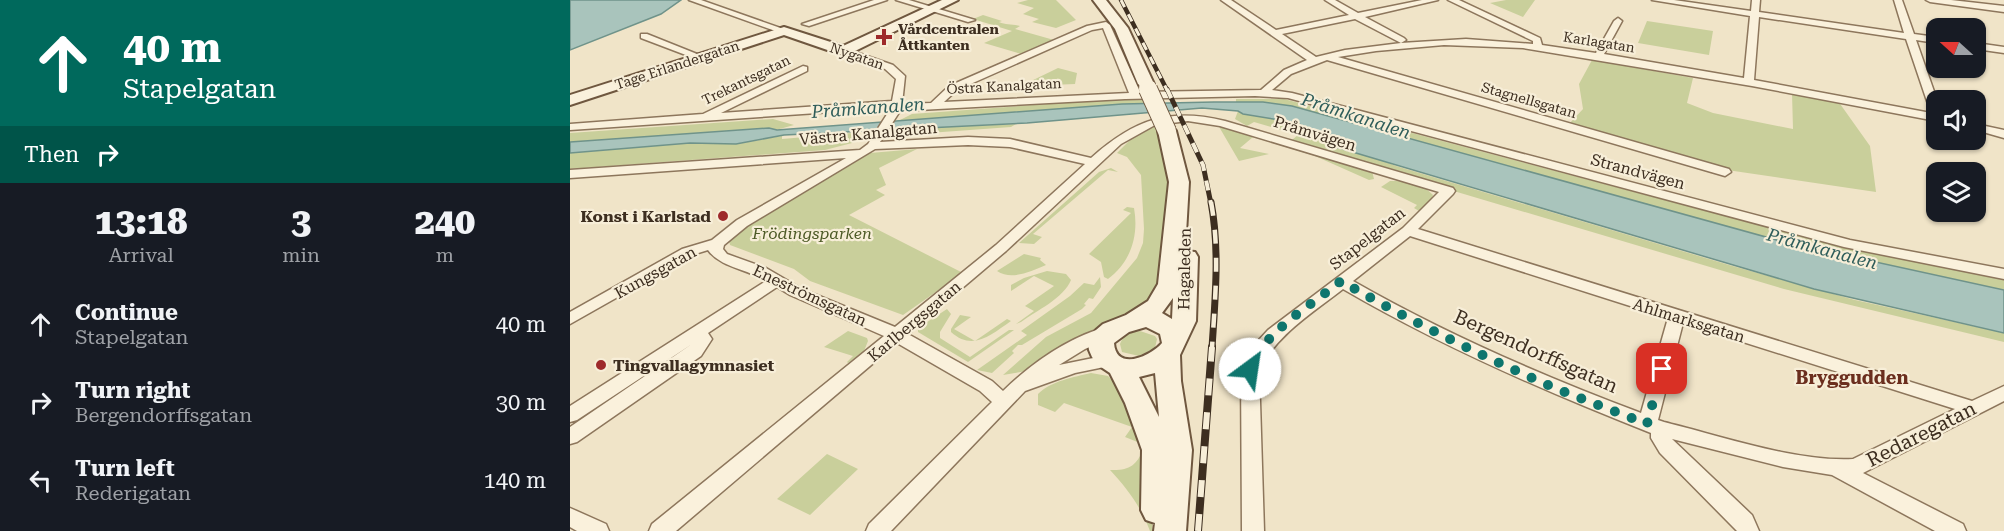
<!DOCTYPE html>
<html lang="en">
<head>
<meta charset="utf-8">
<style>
	body { margin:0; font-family:"Roboto Serif",serif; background:#242831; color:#f1f3f6; height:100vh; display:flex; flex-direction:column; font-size:22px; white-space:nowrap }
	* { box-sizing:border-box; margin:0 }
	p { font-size:20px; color:#9ea1a6 }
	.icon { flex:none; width:33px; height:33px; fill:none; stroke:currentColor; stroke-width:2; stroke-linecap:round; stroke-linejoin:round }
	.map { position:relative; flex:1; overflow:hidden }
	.details { display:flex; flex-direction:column; background:#171b24; width:570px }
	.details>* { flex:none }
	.hud { background:#00695c; color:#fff; overflow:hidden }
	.needle { width:39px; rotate:291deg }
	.controls { position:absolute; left:1356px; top:18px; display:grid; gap:12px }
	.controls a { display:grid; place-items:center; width:60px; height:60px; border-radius:12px; background:#171b24; box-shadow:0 2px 4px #0004; font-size:30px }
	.pin { position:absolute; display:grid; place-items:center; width:51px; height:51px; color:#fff; margin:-26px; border-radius:12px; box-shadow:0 3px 9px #0006 }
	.me { position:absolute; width:66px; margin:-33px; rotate:31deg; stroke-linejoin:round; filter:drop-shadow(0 0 4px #0008) }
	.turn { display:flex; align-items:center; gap:21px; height:126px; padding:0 24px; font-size:27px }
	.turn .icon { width:78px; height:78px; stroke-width:2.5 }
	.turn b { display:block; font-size:42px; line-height:51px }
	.then { display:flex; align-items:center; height:57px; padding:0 24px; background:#0003; gap:12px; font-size:22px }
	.eta { display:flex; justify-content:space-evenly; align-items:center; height:102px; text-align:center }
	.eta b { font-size:36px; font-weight:800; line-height:42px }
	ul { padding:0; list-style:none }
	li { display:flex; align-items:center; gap:18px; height:78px; padding:0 24px }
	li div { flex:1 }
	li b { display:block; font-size:22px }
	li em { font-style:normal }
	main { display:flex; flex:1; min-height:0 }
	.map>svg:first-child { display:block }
</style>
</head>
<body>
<main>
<section class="details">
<div class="hud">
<div class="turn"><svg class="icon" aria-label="ahead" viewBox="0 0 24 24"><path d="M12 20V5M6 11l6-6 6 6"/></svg><div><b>40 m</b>Stapelgatan</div></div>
<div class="then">Then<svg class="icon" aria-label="right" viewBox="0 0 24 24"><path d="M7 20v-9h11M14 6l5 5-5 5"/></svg></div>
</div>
<div class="eta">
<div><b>13:18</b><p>Arrival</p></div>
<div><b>3</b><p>min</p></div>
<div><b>240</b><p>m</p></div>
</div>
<ul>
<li><svg class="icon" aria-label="ahead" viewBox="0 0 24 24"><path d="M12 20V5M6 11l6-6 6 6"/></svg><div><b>Continue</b><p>Stapelgatan</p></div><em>40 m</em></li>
<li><svg class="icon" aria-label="right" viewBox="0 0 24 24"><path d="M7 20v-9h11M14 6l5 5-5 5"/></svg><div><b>Turn right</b><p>Bergendorffsgatan</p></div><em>30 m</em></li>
<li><svg class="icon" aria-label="left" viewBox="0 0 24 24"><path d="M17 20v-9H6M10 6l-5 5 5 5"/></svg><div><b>Turn left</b><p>Rederigatan</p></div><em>140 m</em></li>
</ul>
</section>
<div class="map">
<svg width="1434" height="531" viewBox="0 0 1434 531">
	<rect width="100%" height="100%" fill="#f0e4c8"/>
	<path fill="#c9cf9b" d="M458,0H486L506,20L486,28L462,22L469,19L453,14L464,8L447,3Z
		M936,0H965L953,17L920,3Z
		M413,15L432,21L429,22C436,25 442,24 450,26L445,29L484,40L451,54L414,43L442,31L403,19Z
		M1077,21L1143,31L1139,55L1068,43Z
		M1022,60L1123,78L1117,103L1143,113L1223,129L1222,93L1268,101L1300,146L1306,192L1157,170L999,124L1013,109L1009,84Z
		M488,68L507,73L505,84L456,86L457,83Z
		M546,99H577L578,104L328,121L342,114Z
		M666,99H714L1276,248L1434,280V290L1214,242L722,106L693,102L666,103Z
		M668,111L728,123L738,130L826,166L1159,265L1285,300L1434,333V342L1214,289L877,189L722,140L728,135L684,122L677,126L665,119Z
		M203,119L224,125L206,130L199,128L0,142V133Z
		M446,124L441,127L331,135L323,132L325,129Z
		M585,125C608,178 597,235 591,290L572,308L456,371L433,375L476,337L521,313L567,258L573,243L574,229L571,175L557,157L547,153L564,136Z
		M648,125L802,171L804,179L799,180L745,156L683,137L670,148L699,154L669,161Z
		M282,133L289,134L282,143L255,150L0,169V153L121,143L166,144L212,136V139Z
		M347,149L309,168L316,185L306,190L315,195L279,215L393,273L333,315L240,281L224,269L160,245L159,241L162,234L300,153Z
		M541,168L548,172L538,170L463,234L472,237L464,244L449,243L529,172Z
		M820,181C837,181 852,183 863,195L861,201L849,211L844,208L847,205L811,187Z
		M557,207L564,208C569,235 561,262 538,279L534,277L531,262L519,254L561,213L553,210Z
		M454,254L471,258L470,260L476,265C461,271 442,281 427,271Z
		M477,271L496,274L501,280C494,298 466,311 451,322L446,324L464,311L455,306L484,286L464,276L441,291V285L454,278Z
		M530,277L531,287L523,299L519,298L514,304L516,305L512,309L452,345H448L442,351L444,353L422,373L407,370L457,335L451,331L500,296L514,283L524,285Z
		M377,309L381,314L370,332V338L400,357L439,330H444L398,362L348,332V328Z
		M390,315L401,317L384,329L405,341L437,319L441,321C422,334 403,352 381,332V329Z
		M278,331L297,338L298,341L294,351L278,363L277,362L283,356L254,347Z
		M570,331L585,336L587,339L585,348L569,356L552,352L550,344C553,335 561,332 570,331Z
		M521,373L538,376L559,397L585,487L582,531H580C571,507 557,488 540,470C558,471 567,466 573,449L570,443L555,437L562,427L494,403L485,412L468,405V394C481,381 504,377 521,373Z
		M257,454L288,469L240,515L207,499Z"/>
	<path fill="#a9c4bc" stroke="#6f938a" stroke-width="1.5" d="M0,0H111L91,14L0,50Z
		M644,102H693L722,106L1214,242L1434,290V333L1244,289L759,145L728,123L673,114L668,111L632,108L457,123L214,135L166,144L120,143L0,153V142L199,128L207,130L552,104Z"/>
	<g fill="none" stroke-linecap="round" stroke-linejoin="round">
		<g stroke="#8d765c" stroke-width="3">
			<path id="street" d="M119,0H131L219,31L211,33Z
				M304,0H317L239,26L232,24Z
				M326,0H339L405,20L398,22Z
				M651,0H661L706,30L779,15L755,0H765L788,13L852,0H868L795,17L834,38L836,40L831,43L896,39L963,44V41L878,0H889L970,38L972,45L1026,53L1044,21L1048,18L1052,21L1034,54L1174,78L1180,16L1082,0H1104L1181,11L1182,0H1190L1189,12L1334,33L1324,0H1332L1344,34L1366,37V43L1346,40L1367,100L1366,121L1182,86L953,48L874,45L806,51L768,57L1159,169L1161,172L1155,176L757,60L721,74L702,90L722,93L1280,240L1434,269V279L1274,247L718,98L685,96L555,99L330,111L310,142L398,137L440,139L521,158C564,120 598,107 655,121L883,188L885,191L883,194L848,229L1402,401L1434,386V401L1293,473L1393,524L1396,531H1365L1262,475L1213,467L1102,439L1182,515L1189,531H1167L1090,453L1081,438V433C976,392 871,346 773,289C742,313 708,334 689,369L694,531H672L671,369L686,343L698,330L833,228L869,192L650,126L618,121L585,125L551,144L436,251L338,334L422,381L433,391C462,363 499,337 539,326L545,328L547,332L545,336L515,349L489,365L538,355L544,357L547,361L544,365L505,373L455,391L321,531H296L299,524L422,402L410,391L327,343L106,531H79L82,524L314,336L220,295L207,287L138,333L142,339L131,356L7,442L0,444V427L122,344L7,420L0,422V406L196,281C178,269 151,268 138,250L122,255L0,324V312L112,249L142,240L167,220L276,158L0,178V170L290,150L298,144L321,108L0,130V124L133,114L233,66L237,67V71L151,113L322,101L326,79L315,69L271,53L269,51L274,48L323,65L335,76L332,104L361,103L379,86L517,26L536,22L540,25L570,92L691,90L714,70L737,60ZM1189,17L1336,39L1361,113L1184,80ZM785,19L831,43L775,50L746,57L712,34ZM533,28L559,93L374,102L387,90L522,30ZM398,145L440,147L515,164L426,245L325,327L232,289L196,268L157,254L153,249L154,245L177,226L305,149ZM840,236L1098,318L1071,413C972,376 874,333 783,281ZM1113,323L1385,409L1283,459C1226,462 1151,436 1094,422L1088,420Z
				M1356,0H1381L1434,6V12L1360,2Z
				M71,34H77L137,58L129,60L71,38Z
				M1406,43L1434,47V53L1406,49Z
				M1406,124L1434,130V138L1406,130Z
				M0,508L36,524L39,531H7L0,527Z"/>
		</g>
		<g stroke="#6f573f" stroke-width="4">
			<path id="secondary" d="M372,0H388L279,54H269L214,35L0,105V95L214,27L273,46Z
				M523,0H536L558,28L584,84L582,87L576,89L568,84L545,29Z
				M597,126L603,127L606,131L619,182L615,251L625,252L628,257L626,321L610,355L611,381L622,450L616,531H584L585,523L576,520L571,510L572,450L555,403L540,373L528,365L522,357L519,350L518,343L526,330L533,324L556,315L578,301L588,284L599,182L588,131L591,127ZM603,298L602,319L592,313ZM576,327L590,334L592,343C581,356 546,372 544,343L559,332ZM585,373L589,417L569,377Z"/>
		</g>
		<use href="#street" fill="#faf1dc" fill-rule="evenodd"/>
		<use href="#secondary" fill="#faf1dc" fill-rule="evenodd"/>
		<g stroke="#3d2e20" stroke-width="4.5">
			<path id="rail-far3" d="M551,0L597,90"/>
		</g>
		<g stroke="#3d2e20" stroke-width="5">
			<path id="rail-far2" d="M597,89L633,165L641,204"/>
		</g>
		<g stroke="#3d2e20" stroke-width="7">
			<path id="rail-far1" d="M641,202C650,250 645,300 642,348"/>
		</g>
		<g stroke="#3d2e20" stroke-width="8">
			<path id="rail" d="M628,531L642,347"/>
		</g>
		<use href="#rail-far3" stroke="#f7eed8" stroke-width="3" stroke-dasharray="8" stroke-linecap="butt"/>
		<use href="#rail-far2" stroke="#f7eed8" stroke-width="4" stroke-dasharray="10" stroke-linecap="butt"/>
		<use href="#rail-far1" stroke="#f7eed8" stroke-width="4.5" stroke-dasharray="14" stroke-linecap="butt"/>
		<use href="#rail" stroke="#f7eed8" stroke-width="6" stroke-dasharray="17" stroke-linecap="butt"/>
		<g stroke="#6f573f" stroke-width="16" stroke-linecap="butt">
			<path id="secondary-bridge-far1" d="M576,84L579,90"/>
		</g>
		<g stroke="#6f573f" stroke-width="20" stroke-linecap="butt">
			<path id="secondary-bridge" d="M578,89L597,131"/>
		</g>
		<use href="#secondary-bridge-far1" stroke="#faf1dc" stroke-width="14"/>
		<use href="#secondary-bridge" stroke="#faf1dc" stroke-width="18"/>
	</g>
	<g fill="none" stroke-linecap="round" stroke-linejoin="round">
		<path stroke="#0f766e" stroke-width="10" stroke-dasharray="0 18" d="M680,369C691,334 743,304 771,281C840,321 914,357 987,389C1017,401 1047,412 1077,424L1092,369"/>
	</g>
	<g fill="#9e2a2b" stroke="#f7eed8" stroke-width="2">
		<path d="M311 28h6v6h6v6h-6v6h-6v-6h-6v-6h6z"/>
		<circle cx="153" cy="216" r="6"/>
		<circle cx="31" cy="365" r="6"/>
	</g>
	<g text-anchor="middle" stroke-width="4.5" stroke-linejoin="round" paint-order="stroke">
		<g font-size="14" font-weight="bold" fill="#3d2e20" stroke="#f7eed8" text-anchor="start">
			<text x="328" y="34">Vårdcentralen<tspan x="328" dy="16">Åttkanten</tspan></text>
		</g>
		<g font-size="14" fill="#3d2e20" stroke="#f7eed8">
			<text transform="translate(1029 42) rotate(9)" y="5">Karlagatan</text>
			<text transform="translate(287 56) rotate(19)" y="5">Nygatan</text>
			<text transform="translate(107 65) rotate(-18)" y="5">Tage Erlandergatan</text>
			<text transform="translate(176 80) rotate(-26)" y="5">Trekantsgatan</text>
			<text transform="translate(434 86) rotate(-3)" y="5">Östra Kanalgatan</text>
			<text transform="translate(959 100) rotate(16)" y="5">Stagnellsgatan</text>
		</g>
		<g font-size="16" fill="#3d2e20" stroke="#f7eed8">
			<text transform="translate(298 133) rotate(-5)" y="6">Västra Kanalgatan</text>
			<text transform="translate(745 133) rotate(17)" y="6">Pråmvägen</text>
			<text transform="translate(1068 171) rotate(15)" y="6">Strandvägen</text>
			<text transform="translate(797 238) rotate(-38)" y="6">Stapelgatan</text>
			<text transform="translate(614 269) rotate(-89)" y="6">Hagaleden</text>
			<text transform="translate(85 272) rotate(-29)" y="6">Kungsgatan</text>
			<text transform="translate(240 295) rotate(25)" y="6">Eneströmsgatan</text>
			<text transform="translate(1119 320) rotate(17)" y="6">Ahlmarksgatan</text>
			<text transform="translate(344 321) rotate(-40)" y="6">Karlbergsgatan</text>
		</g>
		<g font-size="16" font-weight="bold" fill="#3d2e20" stroke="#f7eed8" text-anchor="end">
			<text x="141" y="222">Konst i Karlstad</text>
			<text x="43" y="371" text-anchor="start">Tingvallagymnasiet</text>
		</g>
		<g font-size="16" font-style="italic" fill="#4d5a26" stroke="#f7eed8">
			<text x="242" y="239">Frödingsparken</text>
		</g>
		<g font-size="18" font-style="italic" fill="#2f5d5a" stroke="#f7eed8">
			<text transform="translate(298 108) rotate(-4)" y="6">Pråmkanalen</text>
			<text transform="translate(786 116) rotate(18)" y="6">Pråmkanalen</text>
			<text transform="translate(1252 249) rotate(15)" y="6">Pråmkanalen</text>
		</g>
		<g font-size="18" font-weight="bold" fill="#6b2e1e" stroke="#f7eed8">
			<text x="1282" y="384">Bryggudden</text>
		</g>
		<g font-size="20" fill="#3d2e20" stroke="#f7eed8">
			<text transform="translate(966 351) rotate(24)" y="7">Bergendorffsgatan</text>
			<text transform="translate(1351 434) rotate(-27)" y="7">Redaregatan</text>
		</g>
	</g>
</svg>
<div class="controls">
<a><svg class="needle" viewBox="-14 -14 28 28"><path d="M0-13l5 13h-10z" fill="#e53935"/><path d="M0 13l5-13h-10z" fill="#9ea1a6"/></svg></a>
<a><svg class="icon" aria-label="sound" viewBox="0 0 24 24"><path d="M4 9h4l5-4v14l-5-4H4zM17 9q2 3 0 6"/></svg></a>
<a><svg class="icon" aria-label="layers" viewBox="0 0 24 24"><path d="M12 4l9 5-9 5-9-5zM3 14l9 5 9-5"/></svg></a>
</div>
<div class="pin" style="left:1092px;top:369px;background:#d93025"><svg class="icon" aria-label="arrive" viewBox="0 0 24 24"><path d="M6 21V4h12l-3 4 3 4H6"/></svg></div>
<svg class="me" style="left:680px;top:369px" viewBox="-20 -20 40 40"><circle r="19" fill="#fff"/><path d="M0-13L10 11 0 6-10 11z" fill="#0f766e"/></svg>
</div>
</main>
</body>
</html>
